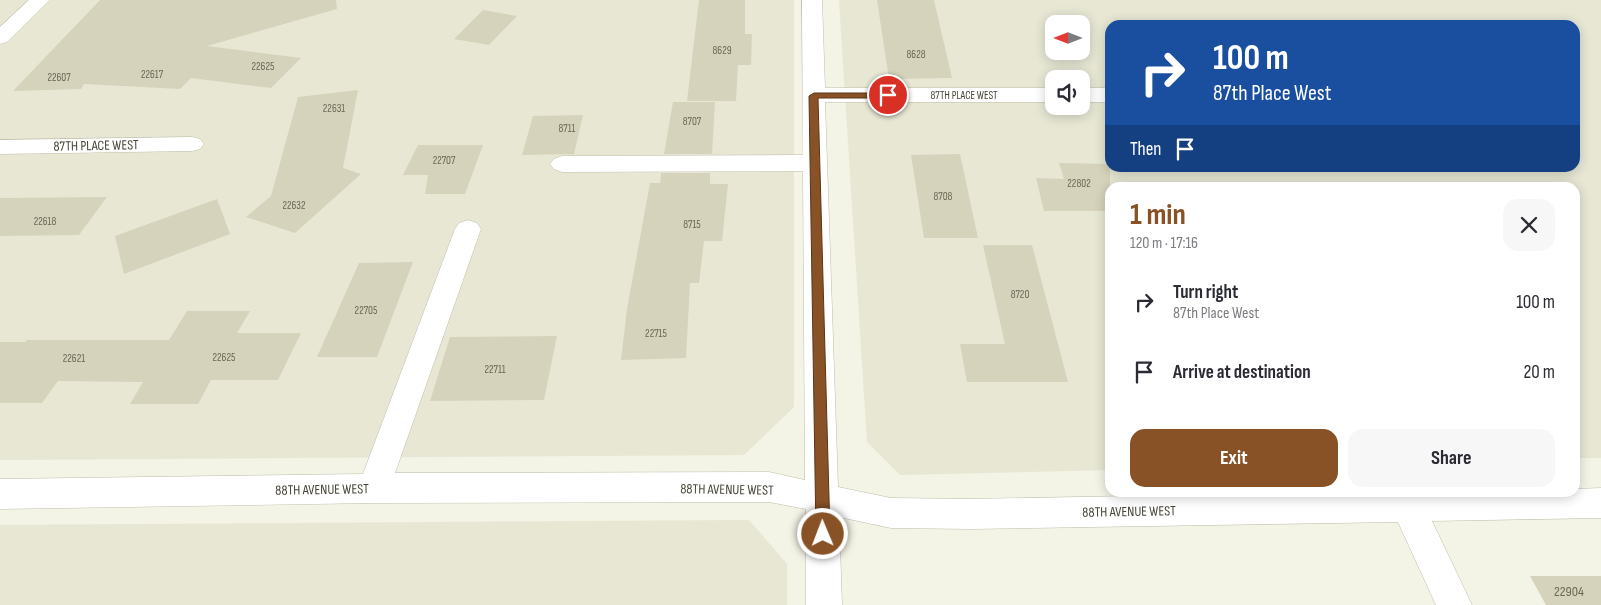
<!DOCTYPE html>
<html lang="en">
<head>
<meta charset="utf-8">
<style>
	body { margin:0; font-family:"Sofia Sans Condensed",sans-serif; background:#f7f7f7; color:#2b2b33; height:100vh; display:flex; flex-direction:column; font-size:19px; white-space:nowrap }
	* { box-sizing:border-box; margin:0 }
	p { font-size:16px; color:#7c7c81 }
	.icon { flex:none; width:28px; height:28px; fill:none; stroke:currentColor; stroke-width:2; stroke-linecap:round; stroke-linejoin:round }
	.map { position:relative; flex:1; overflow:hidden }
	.details { position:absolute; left:1105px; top:182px; width:475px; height:315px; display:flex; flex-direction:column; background:#fff; border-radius:15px; box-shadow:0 2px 12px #0003 }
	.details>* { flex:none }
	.hud { position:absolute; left:1105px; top:20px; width:475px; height:152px; border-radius:15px; box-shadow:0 2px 12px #0003; background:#1a4fa0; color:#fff; overflow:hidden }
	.needle { width:32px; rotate:270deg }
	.controls { position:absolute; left:1045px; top:15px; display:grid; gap:10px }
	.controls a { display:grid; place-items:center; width:45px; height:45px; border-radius:10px; background:#fff; box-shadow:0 2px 12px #0003; font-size:25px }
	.pin { position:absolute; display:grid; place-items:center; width:42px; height:42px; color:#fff; margin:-21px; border:2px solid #fff; border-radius:50%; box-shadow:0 1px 5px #0007 }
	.me { position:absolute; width:55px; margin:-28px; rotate:359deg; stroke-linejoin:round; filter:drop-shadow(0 0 4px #0008) }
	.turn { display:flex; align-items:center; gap:18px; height:105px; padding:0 25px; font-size:22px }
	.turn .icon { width:65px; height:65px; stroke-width:2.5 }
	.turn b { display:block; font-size:35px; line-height:42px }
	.then { display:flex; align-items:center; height:48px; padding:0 25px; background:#0003; gap:10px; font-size:19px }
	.round { display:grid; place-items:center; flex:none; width:52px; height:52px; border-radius:15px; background:#f7f7f7 }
	.headline { display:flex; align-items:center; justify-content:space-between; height:85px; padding:0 25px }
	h1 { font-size:30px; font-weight:700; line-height:38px; color:#895226 }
	.action { display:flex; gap:10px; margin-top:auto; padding:10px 25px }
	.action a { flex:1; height:58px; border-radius:15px; background:#895226; color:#fff; font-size:20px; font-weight:700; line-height:58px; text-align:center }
	.action a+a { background:#f7f7f7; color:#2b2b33 }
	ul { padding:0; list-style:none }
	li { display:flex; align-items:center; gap:15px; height:70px; padding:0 25px }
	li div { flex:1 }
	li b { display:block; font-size:19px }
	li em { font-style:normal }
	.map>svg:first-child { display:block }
</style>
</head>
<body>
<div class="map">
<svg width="1601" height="605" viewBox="0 0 1601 605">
	<rect width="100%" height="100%" fill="#f3f3e6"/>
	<path fill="#e7e7d4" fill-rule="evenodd" d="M0,0H794V407L744,455L0,460Z
		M839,0H1601V458H1575V188H1110V470L900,475L867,442ZM1054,24H1081V51H1054ZM1110,25H1575V168H1110ZM1054,79H1081V106H1054Z
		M749,520L787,564V605H0V525Z"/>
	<path fill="#d5d3bb" d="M100,0H336L337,9L207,46L301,58L271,88L191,78L180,89L84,84L81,89L13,91Z
		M699,0H745V34H752L751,65H738L736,101H687Z
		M877,0H934L952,78L889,79Z
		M483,10L517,16L489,45L454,39Z
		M358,90L343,168L361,174L295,233L246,217L271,196L298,97Z
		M673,102H715L712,154H664Z
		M583,115L574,154L522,155L533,116Z
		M418,145H483L465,194H425L428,175H403Z
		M960,154L978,238H924L911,155Z
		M1059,163L1110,164V211H1044L1036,178L1064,179Z
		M661,173H710V184H728L722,241H704L699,283H690L686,358L621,360L627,309L650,183H660Z
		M107,197L79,235L0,236V198Z
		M217,199L230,234L124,274L115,236Z
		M983,245H1032L1068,382H967L960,344H1005Z
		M413,262L377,357H317L359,263Z
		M187,311H250L237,333H301L278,380H211L198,404H130L143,382L58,381L42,403H0V342H25L27,340H169Z
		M557,336L544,400L430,401L450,337Z
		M1530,576H1601V605H1546Z"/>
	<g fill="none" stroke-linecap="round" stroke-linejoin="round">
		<g stroke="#bebea8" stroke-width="1">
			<path id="minor" d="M29,0H50L7,42L0,44V27Z
				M802,0H822L825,88H1054V102H825L838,487L891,498L971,499L1342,492H1575V489L1601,488V518L1432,521L1472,605H1436L1398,522L971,529L891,528L839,517L842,605H806V509L769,502L374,503L0,509V479L363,474L455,229L459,223L468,220L477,223L481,229L395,473L769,472L805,480L803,171L562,172L554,169L550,164L554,159L562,156L803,155Z
				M1081,88H1110V102H1081Z
				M192,137L200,139L204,144L200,149L192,151L0,154V140Z"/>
		</g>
		<use href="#minor" fill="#fff" fill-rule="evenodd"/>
	</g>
	<path fill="#895226" stroke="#593519" d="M814,93H888L892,95L888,98H818L830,534L828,538L823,540L818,538L816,534L809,96Z"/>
	<g text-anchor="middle" stroke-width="4" stroke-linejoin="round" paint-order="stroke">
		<g font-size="11" fill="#6a6856">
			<text x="722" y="54">8629</text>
			<text x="916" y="58">8628</text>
			<text x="263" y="70">22625</text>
			<text x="152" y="78">22617</text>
			<text x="59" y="81">22607</text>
			<text x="334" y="112">22631</text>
			<text x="692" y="125">8707</text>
			<text x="567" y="132">8711</text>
			<text x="444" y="164">22707</text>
			<text x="1079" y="187">22802</text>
			<text x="943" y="200">8708</text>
			<text x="294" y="209">22632</text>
			<text x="45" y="225">22618</text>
			<text x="692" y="228">8715</text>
			<text x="1020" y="298">8720</text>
			<text x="366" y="314">22705</text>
			<text x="656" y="337">22715</text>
			<text x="224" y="361">22625</text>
			<text x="74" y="362">22621</text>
			<text x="495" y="373">22711</text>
		</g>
		<g font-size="11" fill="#464435" stroke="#fff">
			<text x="964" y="99">87TH PLACE WEST</text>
		</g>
		<g font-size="14" fill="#464435" stroke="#fff">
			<text transform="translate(96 145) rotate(-1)" y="5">87TH PLACE WEST</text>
			<text transform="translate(322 489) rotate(-1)" y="5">88TH AVENUE WEST</text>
			<text transform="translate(727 489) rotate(1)" y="5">88TH AVENUE WEST</text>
			<text transform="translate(1129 511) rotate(-1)" y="5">88TH AVENUE WEST</text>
		</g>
		<g font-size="14" fill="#6a6856">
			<text x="1569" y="596">22904</text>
		</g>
	</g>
</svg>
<div class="controls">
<a><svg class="needle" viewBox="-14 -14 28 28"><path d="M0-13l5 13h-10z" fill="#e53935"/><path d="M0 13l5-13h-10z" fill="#7c7c81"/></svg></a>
<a><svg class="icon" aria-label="sound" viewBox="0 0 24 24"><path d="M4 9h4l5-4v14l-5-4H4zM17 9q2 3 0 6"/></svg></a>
</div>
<div class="pin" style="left:888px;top:95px;background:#d93025"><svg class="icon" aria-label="arrive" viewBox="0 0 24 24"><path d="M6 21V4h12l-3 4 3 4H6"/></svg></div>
<svg class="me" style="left:823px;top:534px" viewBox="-20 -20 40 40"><circle r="17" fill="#895226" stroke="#fff" stroke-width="3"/><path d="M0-11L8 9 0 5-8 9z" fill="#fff"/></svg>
<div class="hud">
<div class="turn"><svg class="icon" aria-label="right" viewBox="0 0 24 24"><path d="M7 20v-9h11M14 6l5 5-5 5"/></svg><div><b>100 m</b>87th Place West</div></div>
<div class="then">Then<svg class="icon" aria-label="arrive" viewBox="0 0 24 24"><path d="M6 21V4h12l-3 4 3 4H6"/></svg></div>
</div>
<section class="details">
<div class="headline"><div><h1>1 min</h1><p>120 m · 17:16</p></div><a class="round"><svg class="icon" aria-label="close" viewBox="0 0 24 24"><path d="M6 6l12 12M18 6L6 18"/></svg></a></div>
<ul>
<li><svg class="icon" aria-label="right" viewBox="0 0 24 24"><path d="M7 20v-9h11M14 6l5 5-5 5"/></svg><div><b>Turn right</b><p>87th Place West</p></div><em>100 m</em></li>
<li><svg class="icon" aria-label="arrive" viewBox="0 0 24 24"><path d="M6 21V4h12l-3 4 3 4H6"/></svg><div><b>Arrive at destination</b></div><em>20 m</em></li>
</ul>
<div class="action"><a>Exit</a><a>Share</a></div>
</section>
</div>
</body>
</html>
